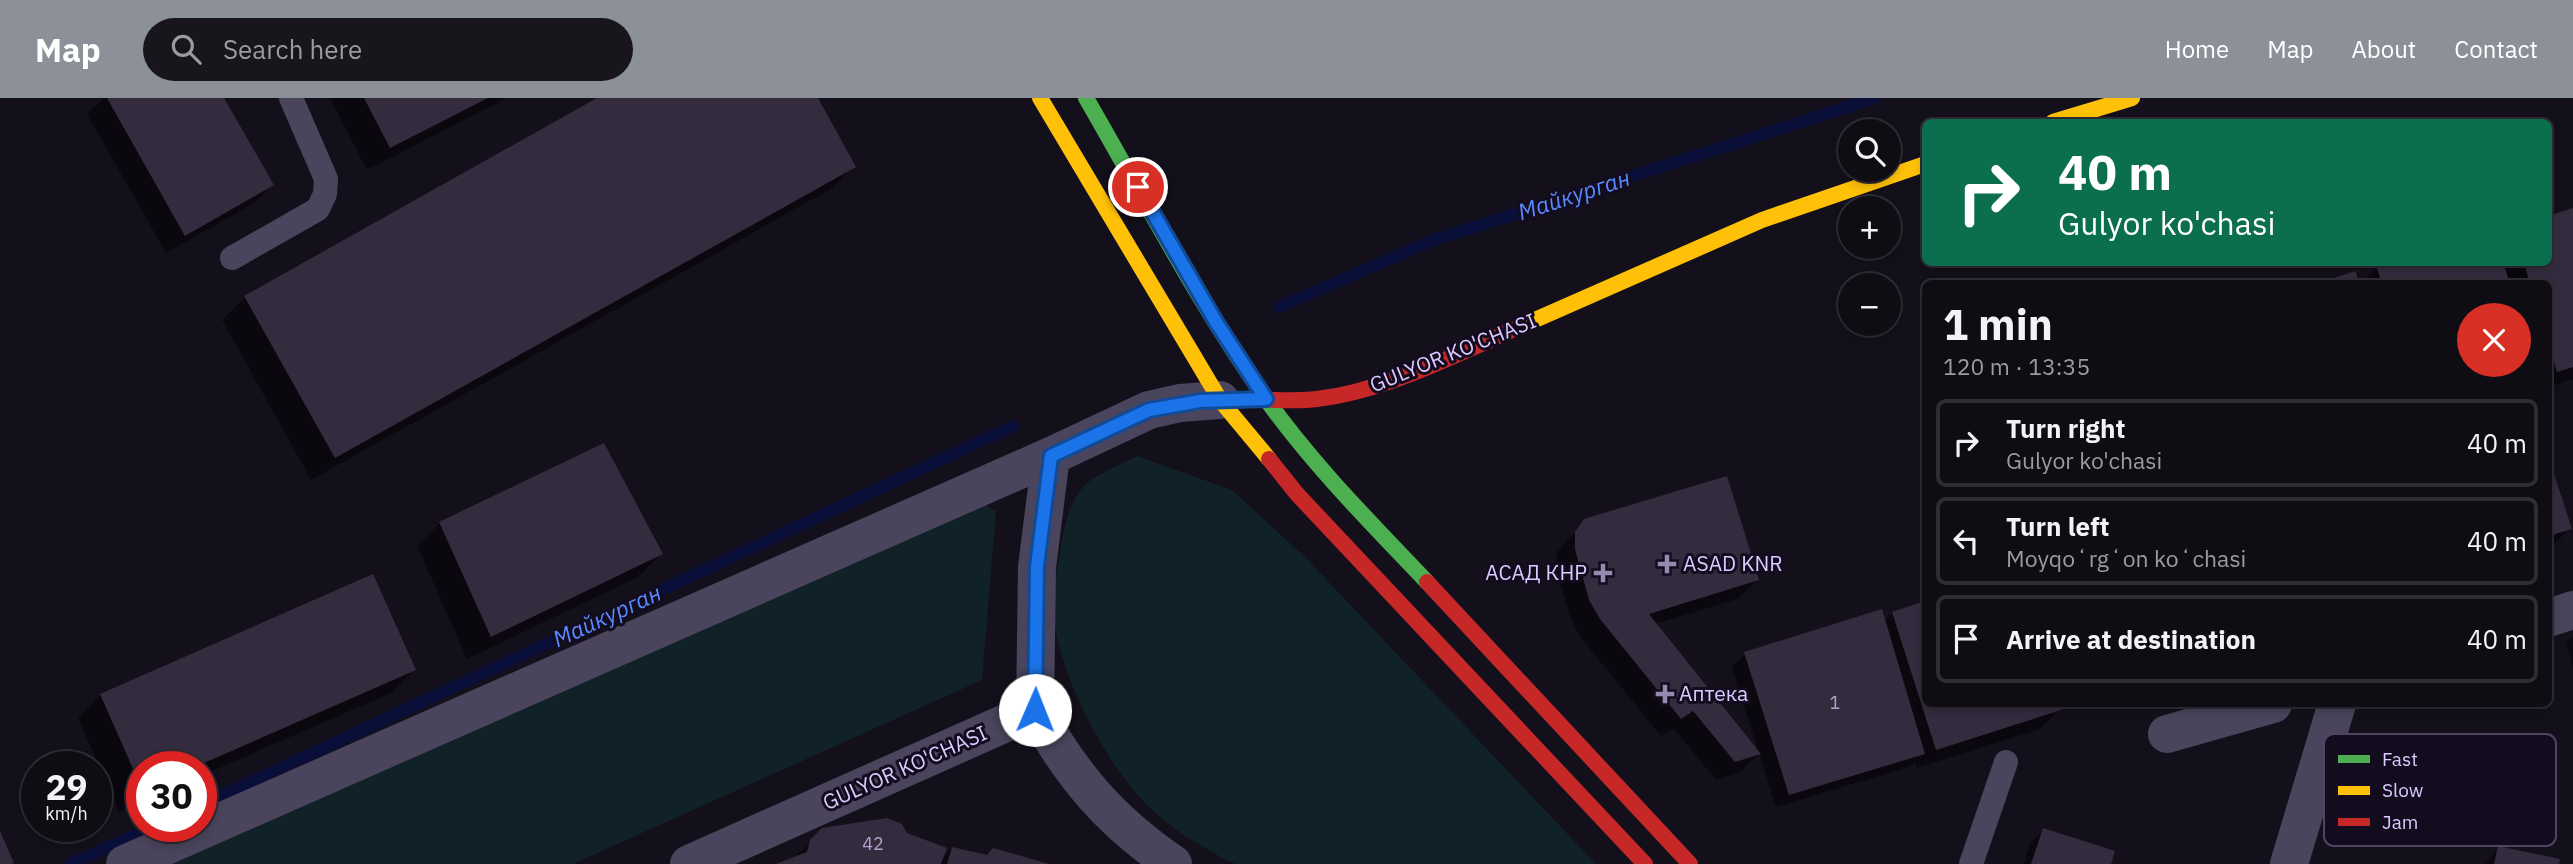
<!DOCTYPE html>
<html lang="en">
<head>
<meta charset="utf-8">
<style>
	body { margin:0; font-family:"IBM Plex Sans",sans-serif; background:#18151d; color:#f1f3f6; height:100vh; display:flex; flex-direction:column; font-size:26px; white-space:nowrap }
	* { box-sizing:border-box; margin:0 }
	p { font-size:23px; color:#9b9ba0 }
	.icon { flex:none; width:38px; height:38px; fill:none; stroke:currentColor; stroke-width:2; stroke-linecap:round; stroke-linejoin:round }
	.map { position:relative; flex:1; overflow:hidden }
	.sheet { position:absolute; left:1922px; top:182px; width:630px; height:427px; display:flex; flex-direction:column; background:#0f0c14; border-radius:10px; box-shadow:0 4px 10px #0003,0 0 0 2px #2f2c34 }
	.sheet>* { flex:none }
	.banner { position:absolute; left:1922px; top:21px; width:630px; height:147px; border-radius:10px; box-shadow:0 4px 10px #0003,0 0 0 2px #2f2c34; background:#0b6e4f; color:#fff; overflow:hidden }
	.buttons { position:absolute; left:1838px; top:21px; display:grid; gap:14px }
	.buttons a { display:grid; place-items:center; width:63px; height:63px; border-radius:50%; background:#0f0c14; box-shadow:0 4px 10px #0003,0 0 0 2px #2f2c34; font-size:35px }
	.speed { position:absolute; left:21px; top:653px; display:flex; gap:14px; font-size:35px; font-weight:700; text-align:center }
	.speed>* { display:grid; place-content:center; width:91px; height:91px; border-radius:50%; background:#0f0c14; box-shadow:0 4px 10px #0003,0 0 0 2px #2f2c34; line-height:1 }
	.speed small { font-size:18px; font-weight:400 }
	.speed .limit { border:10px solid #d22; background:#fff; color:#111 }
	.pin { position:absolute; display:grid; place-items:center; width:60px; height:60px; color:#fff; margin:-30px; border:4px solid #fff; border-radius:50%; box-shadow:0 2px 7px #0007 }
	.me { position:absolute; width:77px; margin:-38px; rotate:1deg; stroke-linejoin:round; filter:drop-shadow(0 0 5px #0008) }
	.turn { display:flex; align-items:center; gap:24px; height:147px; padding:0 21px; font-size:32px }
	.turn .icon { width:91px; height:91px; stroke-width:2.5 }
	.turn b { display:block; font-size:49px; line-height:60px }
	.round { display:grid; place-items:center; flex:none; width:74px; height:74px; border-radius:37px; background:#18151d }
	.headline { display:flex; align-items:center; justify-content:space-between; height:119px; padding:0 21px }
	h1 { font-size:42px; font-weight:700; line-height:52px }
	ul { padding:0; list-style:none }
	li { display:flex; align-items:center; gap:21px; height:88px; margin:0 14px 10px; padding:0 7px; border:4px solid #2f2c34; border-radius:10px }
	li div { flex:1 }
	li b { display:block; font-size:26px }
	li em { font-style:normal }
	header { display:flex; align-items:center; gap:42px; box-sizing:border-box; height:98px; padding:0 35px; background:#8c9099; color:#fff }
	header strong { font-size:33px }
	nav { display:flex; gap:38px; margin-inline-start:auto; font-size:24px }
	.search { width:490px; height:63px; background:#18151d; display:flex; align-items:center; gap:18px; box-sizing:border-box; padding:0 24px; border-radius:38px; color:#9b9ba0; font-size:26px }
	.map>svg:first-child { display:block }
</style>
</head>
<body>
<header>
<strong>Map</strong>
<div class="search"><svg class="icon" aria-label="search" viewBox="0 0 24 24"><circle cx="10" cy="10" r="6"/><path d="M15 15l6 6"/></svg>Search here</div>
<nav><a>Home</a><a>Map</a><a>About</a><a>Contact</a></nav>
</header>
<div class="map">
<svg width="2573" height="766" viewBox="0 0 2573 766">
	<rect width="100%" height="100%" fill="#14101b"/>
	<path fill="#102127" d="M1137,358L1232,392L1305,459L1596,766H1237C1225,763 1215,755 1204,749C1184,738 1164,724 1148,708C1104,664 1055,571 1053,508C1053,491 1057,472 1060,455C1063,433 1069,402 1086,386C1097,376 1123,366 1137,358Z
		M972,400L996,413L982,582L573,766H168Z"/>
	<path fill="#0007" d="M104,0H222L272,87L253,106L166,155L87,16Z
		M330,0H507L367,72Z
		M600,0H816L854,68L831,91L311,382L222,222L245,199Z
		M2573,112V281L2548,289V186H2360L2377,168L2390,164H2548V119Z
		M2548,370L2570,431L2556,444L2548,447Z
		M1585,423L1757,482L1738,501L1655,526L1759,655L1732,569L1745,556L1884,524L1893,515L1925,505V606H2057L2059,612L2040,631L1917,670L1915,664L1909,669L1776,709L1759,656L1740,674L1716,682L1674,631L1661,638L1581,540L1571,521L1556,471L1557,454Z
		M440,425L661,456L638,479L467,561L417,448Z
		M2573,538V570L2566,544Z
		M414,572L391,595L201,678V668H142V704L119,714L78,620L101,597Z
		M823,732L906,736L941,762L952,750L987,759L1046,766H781L793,761Z
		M2044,732L2109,766H2024L2030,745Z
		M2499,750L2557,766H2485Z"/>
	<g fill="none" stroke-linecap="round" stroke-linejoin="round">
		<path stroke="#090f39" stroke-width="12" d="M1279,209L1431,143L1875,0
			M201,707L1013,328
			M70,766L156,728"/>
	</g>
	<path fill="#342c3e" d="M107,0H224L274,87L185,138Z
		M364,0H488L390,50Z
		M597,0H818L856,69L335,360L244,198Z
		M2573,110V269L2557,274L2548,244V186H2530L2524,164H2548V118Z
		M2384,164H2503L2510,186H2382L2376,167Z
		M2356,173L2359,186H2318V185Z
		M604,345L663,456L491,539L439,424Z
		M2551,367L2572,431L2548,438V368Z
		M1727,378L1759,482L1649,516L1761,656L1735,664L1693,613L1681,621L1600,521L1589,502L1575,451V434L1584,421Z
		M373,476L416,572L197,668H142V691L100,596Z
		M1925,503V606H2059L2061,612L1936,652L1892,514Z
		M1882,511L1925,656L1789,697L1744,554Z
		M887,720L902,726L907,735L947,750L941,766H776L807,754L810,742L822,730Z
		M2043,730L2115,753L2111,766H2031Z
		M0,733L14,765L11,766H0Z
		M2498,748L2560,761L2559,766H2494Z
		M952,749L987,757L993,750L1049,766H947Z"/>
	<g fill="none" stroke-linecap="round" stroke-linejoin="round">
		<path stroke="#4a445c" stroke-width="24" d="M232,160L318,111L325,96L326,81L291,0
			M1971,766L2006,664"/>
		<path stroke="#4a445c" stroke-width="38" d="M2548,520L2573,512
			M1035,612L1037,469L1051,358L1149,312L1180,305L1220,302
			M1035,612C1073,679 1109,722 1173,766
			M2167,636L2273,606
			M125,766L1051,358
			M689,766L1035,612
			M2289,766L2337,606"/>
		<path stroke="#4caf50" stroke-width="16" d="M1086,0C1144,100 1199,207 1266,301C1313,367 1371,425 1427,484"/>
		<path stroke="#ffc107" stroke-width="16" d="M1040,0L1220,302L1269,361
			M2053,24L2132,0
			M1519,229L1762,122L1925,66"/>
		<path stroke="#c62828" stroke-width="16" d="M1247,301C1270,301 1294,304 1317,301C1388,292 1454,257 1519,229
			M1269,361L1297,396L1645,766
			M1427,484L1690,766"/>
	</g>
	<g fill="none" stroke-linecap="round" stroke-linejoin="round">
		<g stroke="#114b97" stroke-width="18">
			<path id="route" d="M1035,612L1037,468L1051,358L1149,312L1200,303L1266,301L1216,224L1138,89"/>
		</g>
		<use href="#route" stroke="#1a73e8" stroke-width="12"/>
	</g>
	<g fill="#9689af" stroke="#130c1f" stroke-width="2.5">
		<path d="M1663.5 455.5h7v7h7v7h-7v7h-7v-7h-7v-7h7z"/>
		<path d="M1599.5 464.5h7v7h7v7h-7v7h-7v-7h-7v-7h7z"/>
		<path d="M1661.5 585.5h7v7h7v7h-7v7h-7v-7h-7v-7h7z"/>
	</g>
	<g text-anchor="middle" stroke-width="6" stroke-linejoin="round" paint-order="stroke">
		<g font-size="18" fill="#b2a2cf">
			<text x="1835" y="611">1</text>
			<text x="873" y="752">42</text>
		</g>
		<g font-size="21" fill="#dccaff" stroke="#130c1f">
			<text transform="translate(1453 255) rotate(-22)" y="7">GULYOR KO'CHASI</text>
			<text transform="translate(905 670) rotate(-24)" y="7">GULYOR KO'CHASI</text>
		</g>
		<g font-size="21" fill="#dccaff" stroke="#130c1f" text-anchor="start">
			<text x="1683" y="473">ASAD KNR</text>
			<text x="1587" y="482" text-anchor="end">АСАД КНР</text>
			<text x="1679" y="603">Аптека</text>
		</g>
		<g font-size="23" font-style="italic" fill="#588bff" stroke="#130c1f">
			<text transform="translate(1574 97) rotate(-18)" y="8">Майкурган</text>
			<text transform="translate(607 518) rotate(-25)" y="8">Майкурган</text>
		</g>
	</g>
	<rect x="2324" y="636" width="232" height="112" rx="10" fill="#130c1f" stroke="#4f4562" stroke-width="2"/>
	<rect x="2338" y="657" width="32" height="8" fill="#4caf50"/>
	<rect x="2338" y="688" width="32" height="9" fill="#ffc107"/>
	<rect x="2338" y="720" width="32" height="8" fill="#c62828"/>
	<g font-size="19" fill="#dccaff">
		<text x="2382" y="668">Fast</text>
		<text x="2382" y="699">Slow</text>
		<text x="2382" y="731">Jam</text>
	</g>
</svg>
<div class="buttons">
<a><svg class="icon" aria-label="search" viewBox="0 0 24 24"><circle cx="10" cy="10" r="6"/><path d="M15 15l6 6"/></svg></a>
<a>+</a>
<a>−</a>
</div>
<div class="speed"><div>29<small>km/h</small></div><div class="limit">30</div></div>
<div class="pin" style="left:1138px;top:89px;background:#d93025"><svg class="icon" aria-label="arrive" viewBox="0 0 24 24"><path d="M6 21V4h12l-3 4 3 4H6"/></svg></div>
<svg class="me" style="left:1035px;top:612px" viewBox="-20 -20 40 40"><circle r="19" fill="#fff"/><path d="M0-13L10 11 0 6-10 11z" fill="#1a73e8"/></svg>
<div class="banner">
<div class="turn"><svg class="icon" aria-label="right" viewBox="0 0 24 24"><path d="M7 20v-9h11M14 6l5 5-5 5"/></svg><div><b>40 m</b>Gulyor ko'chasi</div></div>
</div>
<section class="sheet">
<div class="headline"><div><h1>1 min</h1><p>120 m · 13:35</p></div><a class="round" style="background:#d93025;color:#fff"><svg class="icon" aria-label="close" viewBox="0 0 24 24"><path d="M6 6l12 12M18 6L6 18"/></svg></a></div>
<ul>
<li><svg class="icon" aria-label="right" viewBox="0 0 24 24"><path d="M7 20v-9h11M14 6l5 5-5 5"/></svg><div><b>Turn right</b><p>Gulyor ko'chasi</p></div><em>40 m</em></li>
<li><svg class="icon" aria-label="left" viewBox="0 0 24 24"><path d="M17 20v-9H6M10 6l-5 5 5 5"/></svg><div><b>Turn left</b><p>Moyqoʻrgʻon koʻchasi</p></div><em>40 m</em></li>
<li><svg class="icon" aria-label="arrive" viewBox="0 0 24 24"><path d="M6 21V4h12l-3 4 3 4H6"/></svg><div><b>Arrive at destination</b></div><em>40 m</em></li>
</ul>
</section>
</div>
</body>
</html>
